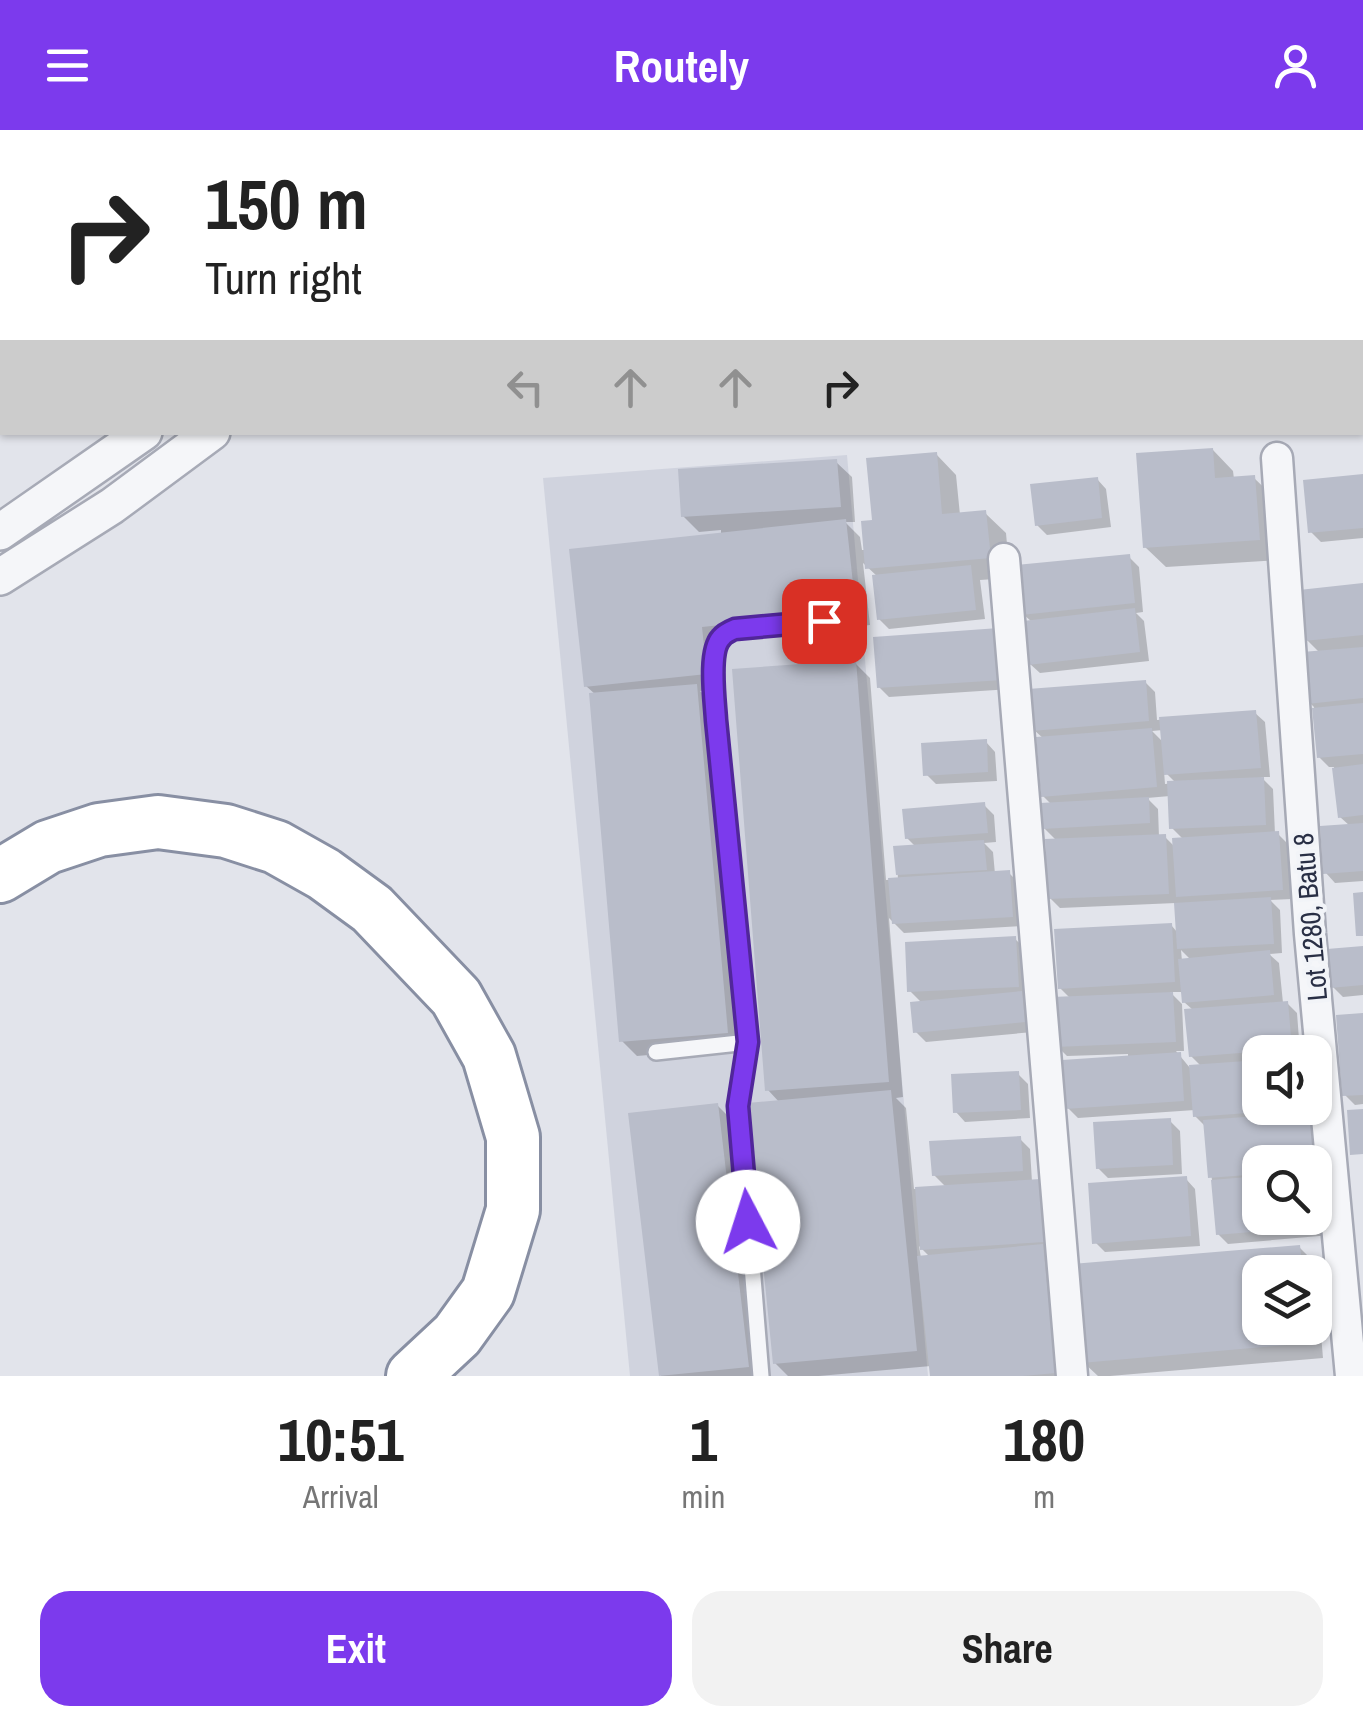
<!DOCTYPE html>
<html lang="en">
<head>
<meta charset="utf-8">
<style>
	body { margin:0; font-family:"Archivo Narrow",sans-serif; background:#f2f2f2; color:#222; height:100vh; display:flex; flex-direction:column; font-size:38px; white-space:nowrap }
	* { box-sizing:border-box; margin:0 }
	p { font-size:32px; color:#767676 }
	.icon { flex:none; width:55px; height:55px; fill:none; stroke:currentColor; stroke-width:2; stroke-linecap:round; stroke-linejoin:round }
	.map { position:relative; height:1246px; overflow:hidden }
	.drawer { display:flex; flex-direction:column; background:#fff; flex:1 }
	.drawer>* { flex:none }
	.banner { position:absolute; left:0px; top:0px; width:1365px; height:305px; box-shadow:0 2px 8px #0004; background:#fff; color:#222; overflow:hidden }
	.buttons { position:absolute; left:1242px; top:905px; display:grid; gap:20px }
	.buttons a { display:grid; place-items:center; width:90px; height:90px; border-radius:20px; background:#fff; box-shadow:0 2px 8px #0004; font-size:50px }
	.pin { position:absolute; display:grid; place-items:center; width:85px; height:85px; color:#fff; margin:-42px; border-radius:20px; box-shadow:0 5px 15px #0006 }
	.me { position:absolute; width:110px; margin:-55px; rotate:355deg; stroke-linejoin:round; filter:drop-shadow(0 0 8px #0008) }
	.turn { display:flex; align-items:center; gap:35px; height:210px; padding:0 40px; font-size:45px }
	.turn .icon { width:130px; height:130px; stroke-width:2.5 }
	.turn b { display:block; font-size:70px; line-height:85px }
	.lanes { display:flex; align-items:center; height:95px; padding:0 40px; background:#0003; justify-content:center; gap:50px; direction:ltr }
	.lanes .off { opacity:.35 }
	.eta { display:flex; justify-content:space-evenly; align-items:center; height:170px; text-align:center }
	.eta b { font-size:60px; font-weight:700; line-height:70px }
	.action { display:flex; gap:20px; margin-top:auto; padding:20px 40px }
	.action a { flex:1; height:115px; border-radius:30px; background:#7c3aed; color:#fff; font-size:40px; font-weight:700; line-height:115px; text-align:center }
	.action a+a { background:#f2f2f2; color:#222 }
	header { display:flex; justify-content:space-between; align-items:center; height:130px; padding:0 40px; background:#7c3aed; color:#fff; font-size:45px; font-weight:700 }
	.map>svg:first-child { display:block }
</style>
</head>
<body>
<header><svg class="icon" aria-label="menu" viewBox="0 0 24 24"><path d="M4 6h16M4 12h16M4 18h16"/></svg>Routely<svg class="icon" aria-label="person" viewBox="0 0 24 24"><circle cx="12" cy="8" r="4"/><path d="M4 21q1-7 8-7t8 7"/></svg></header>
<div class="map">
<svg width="1363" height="1246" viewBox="0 0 1363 1246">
	<rect width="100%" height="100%" fill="#e2e4eb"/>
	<path fill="#d0d3de" d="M847,325L928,1246H630L543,348Z"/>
	<path fill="#0003" fill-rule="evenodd" d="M34,0H85L81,2H36Z
		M1213,320L1233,341L1234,349L1254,348L1275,368L1279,430L1166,437L1145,417Z
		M936,324L956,345L960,385L985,383L1006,403L1010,448L980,450L985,489L889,499L879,489L878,447L863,433L870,495L716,512L721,559L700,561L712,572L742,917L637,926L622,911L596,565L586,556L721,405V400L699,402L683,386L836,332L852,347L855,392H845L860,407L862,420H866L874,392Z
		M1363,347V408L1321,412L1311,402Z
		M1097,349L1106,359L1111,397L1047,405L1037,395Z
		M1129,427L1139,437L1143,482L1136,483L1144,491L1149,531L1040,543L1030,534L1032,492L1023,484Z
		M1363,456V751L1335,753L1326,743L1350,696L1340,687L1334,637H1329L1319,627L1314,577L1309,572L1320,523L1307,510Z
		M998,501L1011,559L889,567L879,557Z
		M855,533L870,548L886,750L898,749L896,718L916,717L907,708L984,675L994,685L996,712L984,713L993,722L995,744L1009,743L1019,753L1022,796L904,803L889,788L903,967L896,968L906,978L914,1059L946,1057L934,1045L1020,1009L1030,1019L1032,1052L1040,1051L1054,1121L1046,1122L1057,1132L1069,1246H932L931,1236L819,1246H788L775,1233L780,973L768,960ZM919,1116L930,1127L921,1128Z
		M1145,552L1155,562L1157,590L1255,583L1265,592L1270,647H1261L1273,659L1275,704H1278L1288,714L1292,769L1270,770L1280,780L1282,823L1269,824L1279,833L1283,873H1287L1297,883L1300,922H1260V978H1315L1331,1105L1228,1114L1218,1104L1206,997L1195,986V980L1078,988L1068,978L1128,928V924L1067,926L1057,916L1071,869L1060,858L1171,795L1178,803L1176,773L1060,778L1050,768L1057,711L1044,698L1052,675L1043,666L1044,609L1034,600ZM1163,600L1164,613L1152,601ZM1164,641L1176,653L1165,654ZM1170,666L1172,698L1184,710L1175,717L1165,707H1159L1158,679L1147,668ZM1181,820L1191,830L1182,831ZM1170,862H1183L1184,872L1193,880L1191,926L1202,937L1190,938L1176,921H1184L1182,874ZM1260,1032H1315V1088H1260Z
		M986,612L995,622L997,651L936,654L926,644Z
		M1015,809L1025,818L1028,866H1023L1031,874L1033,902L926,912L916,902L922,873L910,861Z
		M1363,819V865L1343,867L1333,857Z
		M1363,886V974L1355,975L1345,965Z
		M1018,944L1028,954L1030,988L965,992L956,982Z
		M717,975L733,991L762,1246H661L631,985Z
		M1170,991L1180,1001L1182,1044L1108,1048L1098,1038Z
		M1186,1049L1195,1059L1200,1116L1105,1122L1095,1112Z
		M1299,1117L1315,1133L1323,1228L1110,1246H1098L1083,1232ZM1260,1142H1315V1198H1260Z"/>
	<path fill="#b9bdca" d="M1213,318L1215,348L1255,345L1260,410L1143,418L1136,323Z
		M937,322L942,384L986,380L991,428L865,439L861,391L872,390L866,328Z
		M837,329L841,377L681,387L678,339Z
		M1363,344V398L1308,403L1303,350Z
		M1098,347L1102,388L1035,396L1030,354Z
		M846,389L856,481L702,497L707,544L584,557L569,419Z
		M1130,424L1135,473L1021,485L1015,435Z
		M971,435L976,480L877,490L872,445Z
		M1363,453V505L1304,511L1299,460Z
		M1135,478L1140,522L1028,535L1023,491Z
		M999,498L1003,550L877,558L873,507Z
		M1363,517V568L1307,574L1302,522Z
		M856,530L889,952L765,961L732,539Z
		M1146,550L1149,591L1032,601L1028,559Z
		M697,554L728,903L619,912L589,563Z
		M1363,573V624L1317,628L1312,578Z
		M1256,580L1261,638L1164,645L1159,587Z
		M1152,598L1157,657L1041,667L1036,607Z
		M987,609L988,642L923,646L921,613Z
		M1363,634V685L1338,688L1332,638Z
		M1264,647L1266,695L1169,699L1167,651Z
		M1149,667L1150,693L1042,699L1040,673Z
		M985,672L988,703L905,709L902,679Z
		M1363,693V741L1323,744L1320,696Z
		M1279,701L1283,760L1176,767L1172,708Z
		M1166,704L1169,764L1048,769L1045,709Z
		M984,710L987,740L896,745L893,716Z
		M1010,740L1013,787L892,794L888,748Z
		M1363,762V806H1356L1353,763Z
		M1271,767L1274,814L1177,819L1174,773Z
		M1172,793L1175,852L1058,859L1054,799Z
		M1016,806L1019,857L907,862L905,812Z
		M1363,816V855L1330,858L1327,819Z
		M1270,820L1274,865L1182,873L1178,829Z
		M1022,861L1025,892L913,903L910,872Z
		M1173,862L1176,912L1055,917L1052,867Z
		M1288,871L1292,919L1189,927L1184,879Z
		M1363,883V965L1342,966L1336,885Z
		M1181,922L1184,971L1065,979L1062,930Z
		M1260,930V978H1288V980L1193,987L1189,935Z
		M1019,941L1021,980L953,983L951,944Z
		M891,960L917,1221L773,1234L747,973Z
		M718,973L749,1237L659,1246L628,983Z
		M1363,979V1024L1350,1025L1347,980Z
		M1313,982L1317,1032H1260V1044L1208,1048L1203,990Z
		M1171,988L1173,1035L1096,1039L1093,992Z
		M1021,1006L1023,1041L932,1046L929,1011Z
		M1315,1040H1318L1323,1096L1216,1105L1211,1050L1260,1046V1088H1315Z
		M1187,1046L1191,1106L1092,1114L1088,1053Z
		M1041,1049L1045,1112L920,1120L915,1057Z
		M1043,1114L1056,1243L1023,1246H930L917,1126Z
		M1300,1115L1303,1142H1260V1198H1308L1309,1213L1081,1233L1072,1134Z"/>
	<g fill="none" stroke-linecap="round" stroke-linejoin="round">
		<g stroke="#a7aab6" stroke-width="20">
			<path id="service" d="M656,922L748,912
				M761,1246L739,976L748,912L716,590C715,571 708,522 721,507C724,504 731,501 735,499L824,491"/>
		</g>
		<g stroke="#a7aab6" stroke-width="35">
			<path id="minor" d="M1277,328L1310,804L1351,1246
				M1004,429L1072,1246"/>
		</g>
		<g stroke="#a7aab6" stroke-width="40">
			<path id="tertiary" d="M435,2L437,0
				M487,2L489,0
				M0,402L144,302
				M0,447L112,376L212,302"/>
		</g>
		<g stroke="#888fa3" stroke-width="58">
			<path id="motorway" d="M0,746L48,717L99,700L158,692L226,701L276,717L324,744L372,779L456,867L489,926L513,1007V1080L488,1162L457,1205L413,1246"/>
		</g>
		<use href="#service" stroke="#f5f6f9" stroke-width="15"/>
		<use href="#minor" stroke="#f5f6f9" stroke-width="30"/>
		<use href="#tertiary" stroke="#f5f6f9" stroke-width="35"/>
		<use href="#motorway" stroke="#fff" stroke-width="52"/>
	</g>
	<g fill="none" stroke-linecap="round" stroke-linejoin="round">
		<g stroke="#51269a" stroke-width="25">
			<path id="route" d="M748,1092L738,976L748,912L716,590C715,571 708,522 721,508C724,504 730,501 735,499L824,491"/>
		</g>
		<use href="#route" stroke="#7c3aed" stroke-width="18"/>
	</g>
	<g text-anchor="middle" stroke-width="8" stroke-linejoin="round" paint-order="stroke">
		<g font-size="28" fill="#292f45" stroke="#f2f4f8">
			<text transform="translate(1310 787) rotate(-95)" y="10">Lot 1280, Batu 8</text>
		</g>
	</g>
</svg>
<div class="buttons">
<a><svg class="icon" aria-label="sound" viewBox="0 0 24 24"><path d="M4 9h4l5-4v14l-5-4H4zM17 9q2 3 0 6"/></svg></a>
<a><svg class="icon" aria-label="search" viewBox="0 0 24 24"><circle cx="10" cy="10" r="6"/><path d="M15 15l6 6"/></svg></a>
<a><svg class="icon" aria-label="layers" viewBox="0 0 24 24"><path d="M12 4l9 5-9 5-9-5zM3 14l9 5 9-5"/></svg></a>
</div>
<div class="pin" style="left:824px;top:491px;background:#d93025"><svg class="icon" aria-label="arrive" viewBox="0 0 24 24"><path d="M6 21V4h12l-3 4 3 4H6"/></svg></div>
<svg class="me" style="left:748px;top:1092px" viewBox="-20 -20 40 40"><circle r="19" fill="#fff"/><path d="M0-13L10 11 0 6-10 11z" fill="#7c3aed"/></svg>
<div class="banner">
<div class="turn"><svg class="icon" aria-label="right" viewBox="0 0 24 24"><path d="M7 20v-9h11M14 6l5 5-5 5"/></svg><div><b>150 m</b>Turn right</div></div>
<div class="lanes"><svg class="icon off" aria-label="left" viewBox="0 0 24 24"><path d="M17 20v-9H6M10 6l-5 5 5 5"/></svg><svg class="icon off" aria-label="ahead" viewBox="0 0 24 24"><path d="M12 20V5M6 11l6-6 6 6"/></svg><svg class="icon off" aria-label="ahead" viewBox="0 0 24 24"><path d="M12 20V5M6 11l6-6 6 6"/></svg><svg class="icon" aria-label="right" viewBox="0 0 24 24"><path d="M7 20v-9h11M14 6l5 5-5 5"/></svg></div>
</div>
</div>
<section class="drawer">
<div class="eta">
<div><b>10:51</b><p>Arrival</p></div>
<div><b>1</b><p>min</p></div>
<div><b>180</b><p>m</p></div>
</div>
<div class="action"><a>Exit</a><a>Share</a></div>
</section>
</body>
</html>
